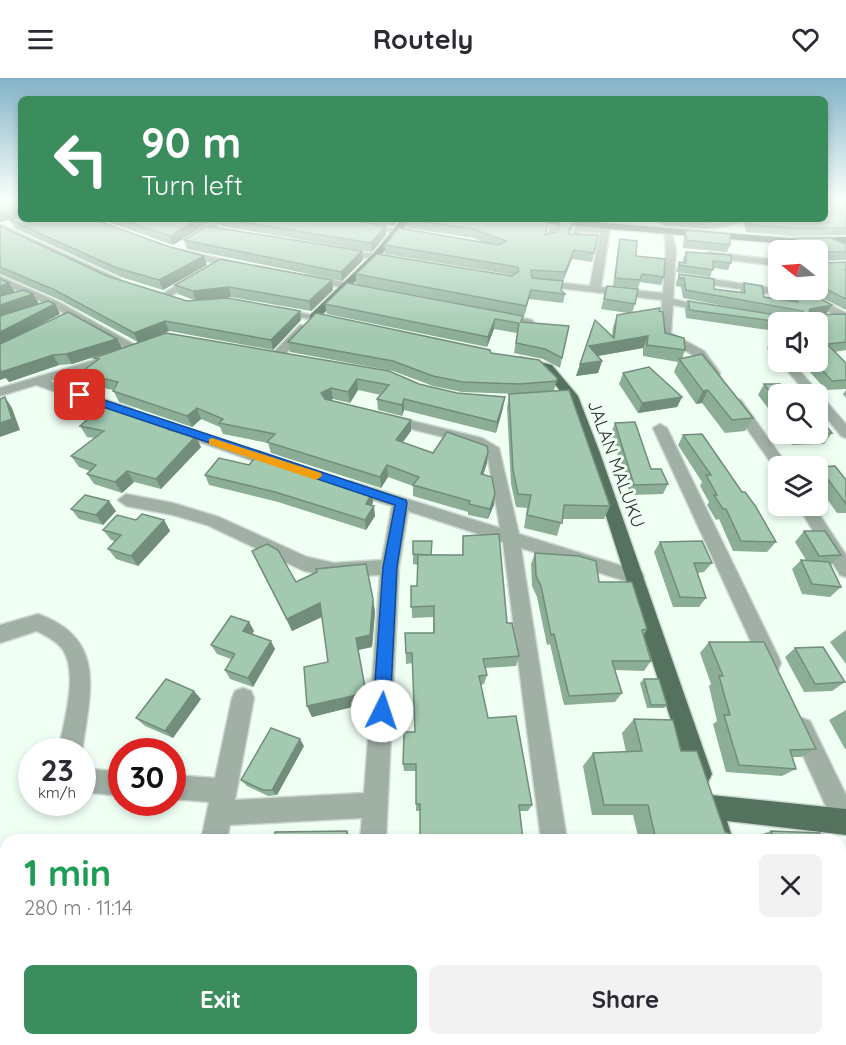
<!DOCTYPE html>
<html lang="en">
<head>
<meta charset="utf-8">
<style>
	body { margin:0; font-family:Quicksand,sans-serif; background:#f2f2f3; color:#2b2b33; height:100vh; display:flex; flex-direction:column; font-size:22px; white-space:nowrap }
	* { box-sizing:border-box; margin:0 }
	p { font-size:20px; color:#7c7c81 }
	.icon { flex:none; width:33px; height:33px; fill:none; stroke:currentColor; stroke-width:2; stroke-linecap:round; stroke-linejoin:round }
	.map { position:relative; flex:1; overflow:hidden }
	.side { position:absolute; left:0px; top:756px; width:846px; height:212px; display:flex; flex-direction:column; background:#fff; border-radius:18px 18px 0 0; box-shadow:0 3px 9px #0003 }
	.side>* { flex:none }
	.guide { position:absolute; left:18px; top:18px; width:810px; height:126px; border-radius:9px; box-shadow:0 3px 9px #0003; background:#3b8d5e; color:#fff; overflow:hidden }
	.needle { width:39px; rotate:287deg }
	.fabs { position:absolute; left:768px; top:162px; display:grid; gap:12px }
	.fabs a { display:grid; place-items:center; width:60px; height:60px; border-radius:9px; background:#fff; box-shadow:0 3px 9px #0003; font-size:30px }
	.speed { position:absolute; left:18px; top:660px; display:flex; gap:12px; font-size:30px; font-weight:700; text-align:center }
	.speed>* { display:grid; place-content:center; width:78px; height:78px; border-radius:50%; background:#fff; box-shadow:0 3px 9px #0003; line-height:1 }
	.speed small { font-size:15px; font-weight:400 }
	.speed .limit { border:9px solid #d22; background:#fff; color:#111 }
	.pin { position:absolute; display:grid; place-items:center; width:51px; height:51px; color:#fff; margin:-26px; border-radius:12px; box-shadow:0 3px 9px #0006 }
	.me { position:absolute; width:66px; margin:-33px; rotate:4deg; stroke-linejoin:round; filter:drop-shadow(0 0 4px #0008) }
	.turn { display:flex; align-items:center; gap:21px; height:126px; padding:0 24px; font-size:27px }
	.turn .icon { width:78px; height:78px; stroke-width:2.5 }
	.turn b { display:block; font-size:42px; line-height:51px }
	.round { display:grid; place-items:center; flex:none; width:63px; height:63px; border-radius:9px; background:#f2f2f3 }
	.overview { display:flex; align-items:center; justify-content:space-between; height:102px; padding:0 24px }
	h1 { font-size:36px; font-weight:700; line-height:45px; color:#1e9e55 }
	.cta { display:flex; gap:12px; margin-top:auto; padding:12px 24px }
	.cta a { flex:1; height:69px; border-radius:9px; background:#3b8d5e; color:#fff; font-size:24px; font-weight:700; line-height:69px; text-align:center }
	.cta a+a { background:#f2f2f3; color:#2b2b33 }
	header { display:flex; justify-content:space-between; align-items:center; height:78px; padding:0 24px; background:#fff; font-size:27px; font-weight:700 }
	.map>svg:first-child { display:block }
</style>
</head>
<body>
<header><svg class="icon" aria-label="menu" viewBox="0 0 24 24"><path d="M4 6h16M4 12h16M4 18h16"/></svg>Routely<svg class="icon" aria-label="heart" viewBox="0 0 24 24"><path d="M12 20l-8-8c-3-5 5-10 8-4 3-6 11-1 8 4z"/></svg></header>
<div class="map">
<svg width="846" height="967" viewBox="0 0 846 967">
	<rect width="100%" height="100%" fill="#effff4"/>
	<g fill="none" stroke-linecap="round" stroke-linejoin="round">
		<g stroke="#cbd9d0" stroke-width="3">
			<path id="minor" d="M217,141H227L195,163H189V159Z
				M310,141H332L420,156L416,159Z
				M735,141H753L712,151L708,148Z
				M552,143L559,145L551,164H545Z
				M0,146L120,201L121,203L112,205L0,152Z
				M603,147L610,149L601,209L663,215L666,173L664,152L671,150L676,173L673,221L716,231L710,234L673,227L671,255L704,273L720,295L719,298H709L696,279L661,258L662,222L533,207V203L537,202L590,208L600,155L581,154L576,165L568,163L575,149L601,150Z
				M338,170L394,179L399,182L394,185L335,175V171Z
				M182,172L243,186L245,188L240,191L179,177V173Z
				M709,174L778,182V188L706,179L704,177Z
				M193,197L202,199L168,220L159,218Z
				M308,197L364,208L369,211L364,214L304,202V198Z
				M0,198L59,224L144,272L134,275L51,228L0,205Z
				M691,198L807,215L846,235V243L804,221L687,203V199Z
				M277,229L320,239L314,242L273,234L271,232Z
				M500,235L532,242L534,244L528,247L496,240V236Z
				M300,247L310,249L281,281H273V275Z
				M774,266L778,268V279L774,278L768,270Z
				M111,277L117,281L115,284L50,303L133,331V337H123L36,307L0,318V310Z
				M780,284H792L846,346V360L841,358L818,329V316H807Z
				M736,321L741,322L788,388H778V392H776L729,325Z
				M388,337L482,360L499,370L519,456L642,494L644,499L642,504L635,506L521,470L567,762H541L503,464L408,433L399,489L386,762H360L362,740L230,747L227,762H201L209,724L172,721V697L215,700L232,620L235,613L243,610L251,613L254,620L235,722L364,715L380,497L334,499L304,493L207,447L173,437L126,428L118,422L126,416L173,425L219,439L307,479L334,485L382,482L392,428L344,413L342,409L344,405L350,403L500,450L487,375L472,366L383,344L381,341Z
				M154,339L283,382L286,386L278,391L273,390L149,346V340Z
				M660,346L667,350L778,578L781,585L778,592L771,594L764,592L653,350Z
				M798,428H814L846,477V499L840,497Z
				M38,536C108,561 90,615 82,674H58C63,646 79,597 63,572C57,563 46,558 37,553L0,565V547Z
				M802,640L810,643L846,717V757L837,753L791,651L794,643Z
				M82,690L122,694V718L82,714Z
				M344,962H376L375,967H343Z
				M566,962H597L599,967H567Z"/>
		</g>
		<g stroke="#cbd9d0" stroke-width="3">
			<path id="major" d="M402,141H411L378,181L318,241H310V237L372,177Z
				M522,141H557L789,160L846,159V165L789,166L526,144Z
				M521,279L552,287L578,318L600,375L712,696L708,704L700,708L692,704L688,696L586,375L565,319L544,293L517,286V280Z
				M711,717L846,731V757L727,743L733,762H707L699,729L702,720Z
				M763,962H794L796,967H764Z"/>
		</g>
		<use href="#minor" fill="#a0b0a5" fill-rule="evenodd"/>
		<use href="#major" fill="#55725f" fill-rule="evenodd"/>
	</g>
	<path fill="#8cae97" d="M0,122H21V141L207,187L163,212L121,199L14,150L10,142L11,141L0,144Z
		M846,122V157L789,158L746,154L744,145L746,141H825Z
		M99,141H215L173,167Z
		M219,141H345L386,157L372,174L221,148Z
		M346,141H399L393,148Z
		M406,141L546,157L557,154L574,142L572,150L569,156L594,175L592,184L572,181L563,203H556L561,212L565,216L563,225L529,221L524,238L356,206V196L513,197L385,176V167L489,166L473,160L407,150Z
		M585,141H612L611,143Z
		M648,141H726L711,145L708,151L665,148Z
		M0,148L107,198L187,223L194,222L178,216L175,207L332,202L333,212L311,233L231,219L214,221L300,233L301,242L273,272L169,253L144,262L419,306L503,330L496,355L404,332L402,338L378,332L377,321L381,317L358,312L350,325L333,321L330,322L411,342V353L403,364L433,375L488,374L487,385L483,397L495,416L494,427L488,441L468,437V434L413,418V408L388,399L381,410L271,375L268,365L223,356L220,349L201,341L192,349L119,324L113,312L86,306L80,295L96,283L94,280L116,272L72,286L59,287L9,304L6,300L33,216L39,226L60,236L26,254L117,261L122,270L138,264L60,222L0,196Z
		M686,152L730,167L727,174L683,170L684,159Z
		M797,160L846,166V182L821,183L823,185L846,184V232L808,213L798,212H818V172H794L792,168Z
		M620,161L636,178L664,199L661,207L640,204L638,210L613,208L618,168Z
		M184,162L363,182L342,203L187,171Z
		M686,174L731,185L728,192L713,190L710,199L676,194L679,184H683V181Z
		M679,196L714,211L740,214L744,205L764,219L790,222L789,221L794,212L832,227L826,236L822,237L846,236V272L835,274L846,285V311L826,312L801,284H818V244H778V257L775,253L686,240L685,231L688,223L745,232L683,220L681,209L676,208V205Z
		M607,208L635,226L632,235L659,233L665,255L685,272L682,281L753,340L745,353L725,355L702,325L696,326L674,294L678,284L643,278V270L598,278L602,283L598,295L576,298L612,258L613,249L617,237L628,235L601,231Z
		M325,226L522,244L569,248L560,290L543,281L514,275L517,255L494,251L487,269L327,236Z
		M288,264L491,275L557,300L554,313L610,428L604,441H562L557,458L524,450L527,430L516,429L511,406L507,330L509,316H518L462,314L433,308L393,293L290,274Z
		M623,295L682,319L677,329L638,335L619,306Z
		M764,306L778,316V343L758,317Z
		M846,312V320L843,316Z
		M615,345L651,391L668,406L663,416L630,417L611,355Z
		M80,348H175L177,354L201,369L161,411L134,404L122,415L94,406L87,396L90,393L79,389L71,378L95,360L87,359Z
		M832,355L824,366L792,367L784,356Z
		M683,357L776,464L767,474L733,473L719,441L716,442L707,427L709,424L700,408L702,404L678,367Z
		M249,387L372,414L373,424L372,427L375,438L366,452L278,424L209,407L205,397Z
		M819,389L846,402V435H837L818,408V390Z
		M71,431L116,433L103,447L79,441Z
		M136,442H164L170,453L138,488L116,481L108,471L115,463L111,462L103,452Z
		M804,453L841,477L831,487L841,509L830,519L802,516L792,491L801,482H806L795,464Z
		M463,458L507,545L519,578L516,588L485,590L487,597L484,606L481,607L488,640L532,727L528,733H416V693H404L403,686L415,654L413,585L406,586L405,555H433V539L412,540L411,508H417L418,487L413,486V476L462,477Z
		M660,464L712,485L704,494L697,495L706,520L699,529H673L654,474Z
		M252,473L296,504L373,521L375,534L372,569L358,572L368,625L312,639L307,628L328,584L322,539L292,553L258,486Z
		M535,475L599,504L647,551L644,557L651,583L644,593L615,592L622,615L615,624L564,627L550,566L547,567L537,519L532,508L531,486Z
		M249,544L254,553L252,556L275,571L253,609L230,601L225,592L231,581L217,576L211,567Z
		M846,552V586L830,564Z
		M709,564L816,671L801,679H792L796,691L782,698L726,694L713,646L717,643L709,608L711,606L700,575Z
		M795,570L845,604L832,613L804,614L785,579Z
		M644,601L667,627L664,630H647L640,605Z
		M201,621L173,660L145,648L136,640Z
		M846,632V671H845L829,642Z
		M634,641L681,673L725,754L733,762H639L633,737H592L583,688L593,675L626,674L622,655Z
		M304,668L277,717L268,718L247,708L241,702Z
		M771,753L822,762H760L759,757Z
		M840,815L846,931L840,930Z
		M840,958H846V967H829L827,962H840Z
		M57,962H120L118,967H38L39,965Z
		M254,962H258V967H225Z
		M494,962H573V967H494Z
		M644,962H712L714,967H645Z
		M424,963L459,967H423Z"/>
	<path fill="#728d7b" d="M17,130L21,139L0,144V135Z
		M198,141H215L173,167L170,158Z
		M393,141H399L393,148Z
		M622,141H630L621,144Z
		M709,141H726L711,145L712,143Z
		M574,142L572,150L566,162L568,153Z
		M386,148V157L372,174L371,165Z
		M574,172L572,181L563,203L565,194Z
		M362,173L363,182L342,203L341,194Z
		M204,178L207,187L163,212L159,202Z
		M332,202L333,212L311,233L309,223Z
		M9,205L15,214L0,219V208Z
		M229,209L231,219L196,223L193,213Z
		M531,212L529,221L524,238L526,228Z
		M33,216L39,226L0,239V227Z
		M55,226L60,236L0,267V254Z
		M832,227L826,236L805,240L810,231Z
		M300,233L301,242L273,272L271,262Z
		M495,241L494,251L487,269L488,259Z
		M165,243L169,253L138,265L134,255Z
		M648,258L643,270L586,280L589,268Z
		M117,261L122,270L72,286L66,276Z
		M53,277L59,287L9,304L6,300L0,302V291Z
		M602,283L598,295L576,298L580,286Z
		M357,301L358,312L350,325L348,314Z
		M331,310L333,321L323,326L321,315Z
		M708,312L702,325L696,326L703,313Z
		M5,319L12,330L20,352L0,359V345Z
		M505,319L503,330L496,355L497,344Z
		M682,319L677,329L638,335L642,325Z
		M404,321V332L402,338V327Z
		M197,330L201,341L192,349L187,338Z
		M411,342V353L396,373V362Z
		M175,348L180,358L169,352Z
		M196,358L201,369L161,411L156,401Z
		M488,374L487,385L480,407L481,396Z
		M387,387L388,399L381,410L380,399Z
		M127,393L134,404L122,415L115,404Z
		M372,414L373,424L367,436L366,426Z
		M495,416L494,427L488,441L490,431Z
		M109,423L116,433L103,447L96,437Z
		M374,428L375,438L366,452L365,442Z
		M164,442L170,453L138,488L131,478Z
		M373,521L375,534L372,569L358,572L368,625L312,639L307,628L356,560Z
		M320,525L324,538L292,553L287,541Z
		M249,544L254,553L248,562L243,553Z
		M271,563L275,571L253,609L248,600Z
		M194,613L201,621L173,660L165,653Z
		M300,661L304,668L277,717L272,712Z
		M347,753L351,760V762H346Z
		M111,962H120L118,967H99L100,964Z
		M256,962H258V967H250L251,964Z
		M302,962H314L324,967H312Z"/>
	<path fill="#a3cab0" stroke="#728d7b" stroke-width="1.5" d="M0,122H21V131L17,130L0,135Z
		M825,122H846V150H793L750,147L748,141H825Z
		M21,138V141H93L167,168L204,178L159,202L117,190L10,142Z
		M120,141H198L170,158Z
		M224,141H345L386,148L371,165Z
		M406,141H549L545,157L557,154L561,141L574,142L568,153L569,156L598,157L594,175L574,172L565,194L531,192L532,200L563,203L561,212L565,216L531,212L526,228L356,196L377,176L512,198L519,193L517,189L385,167L399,150L499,167L506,163L473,151Z
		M692,141H710L712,143Z
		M0,148L107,198L187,223L228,220L300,233L271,262L165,243L134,255L55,212L0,189Z
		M207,148L362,173L341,194L184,162Z
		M686,152L730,156V167L686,162Z
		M797,160H830L846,166V174H823L820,183L823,185L846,184V192H845L846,193V221L818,207V172H803Z
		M620,161L637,163L636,178L665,181L664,199L642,196L640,202L615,200Z
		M686,174L731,177V185L713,183V192L679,187V184L686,185Z
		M220,181L332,202L309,223L229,209L193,213L175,207Z
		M679,196L714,201V211L745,215L744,205L762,208L764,219L798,224L794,212L808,214L832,227L810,231L808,237L846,236V264L827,266L846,285V302L832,303L815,284H818V244H781L690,232L688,223L783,238L802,237L803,233L686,212L684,200H679Z
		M0,201L9,205L0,208Z
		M347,205L523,238L521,244L569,248L562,280L545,271L516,265L519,245L495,241L488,259L325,226Z
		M607,208L638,211L635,226L604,221Z
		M24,212L33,216L0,227V218Z
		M48,223L55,226L0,254V238Z
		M660,230L659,233L663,234L665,255L684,260L685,272L647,267L648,258L589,268L602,283L580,286L595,242L614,260L617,237Z
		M68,234L117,261L66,276L53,277L1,294L0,291V266Z
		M316,235L490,272L491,275L539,282L557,300V303L520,306L463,304L433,298L393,283L288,264Z
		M166,255L389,293L419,306L457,315L505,319L497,344L404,321L402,327L377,321L389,307L357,301L348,314L331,310L321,315L325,321L411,342L396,362L433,375L447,354L487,368L488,374L481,396L492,399L495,416L490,431L469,426L470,423L413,407L419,399L387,387L380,399L267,364L275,356L219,345L223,341L197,330L187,338L113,313L118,304L80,295L99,281L94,280Z
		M702,276L753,340L732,342L708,312L703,313L679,281Z
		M649,289L682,319L642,325L623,295Z
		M764,306H780L789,316H778V324Z
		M569,312L610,428L564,427L562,445L527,437L531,417L518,416L513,392L509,316Z
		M5,319L12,341L0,345V321Z
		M106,325L175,348L169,352L196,358L156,401L127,393L115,404L87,396L96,387L71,378L104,353L80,348Z
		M818,338L832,355L800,356H818Z
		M635,344L651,391H661L668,406L634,407L615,345Z
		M702,356L742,414H745L756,429L776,464L741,463L726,431H723L714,417H717L706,397H711L683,357Z
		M258,376L372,414L366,426L374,428L365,442L275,414L205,397L219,380L249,387Z
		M835,388L846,402V426L819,389Z
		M85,417L109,423L96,437L71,431Z
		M142,436L164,442L131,478L108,471L121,457L103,452L117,437L136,442Z
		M804,453H825L841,477L819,478Z
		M499,456L507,545H512L519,578L483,581L487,597L479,598L488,640L516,638L532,727H519L523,762H420V726H416V686H403L404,654H415L412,575H406L405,555H434V528L411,529V508H417L418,477H463V458Z
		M413,463H432L431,477L413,476Z
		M702,463L712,485H694L706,520L680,519L660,464Z
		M267,466L278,472L296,504L317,494L316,491L366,486L373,521L370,557L356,560L366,615L307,628L304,589L328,584L320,525L287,541L252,473Z
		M535,475L579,478L596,483L599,504H632L647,551L642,552L651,583H612L622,615L569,618L554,556L551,557L541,508L536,498Z
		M801,482L829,484L841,509L812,506Z
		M231,538L249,544L243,553L271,563L248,600L225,592L235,576L211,567Z
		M709,564H764L816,671L790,672L796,691L739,687L724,637H730L719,598H723Z
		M823,569L845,604L815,606L795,570Z
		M166,601L194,613L165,653L136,640Z
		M644,601H659L667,627H651Z
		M634,641L673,642L681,673H697L725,754L731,756L733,762H656L648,727H604L593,675L642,673Z
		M271,650L300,661L272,712H263L241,702Z
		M347,753L346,762H274L275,754Z
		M771,753L820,755L822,762H774Z
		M840,815H846V930L840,913Z
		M6,874V933L0,930V882Z
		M292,962H302L312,967H290Z
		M498,962H573V967H498Z
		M657,962H712L714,967H658Z
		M100,964L99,967H38L39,965Z
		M251,964L250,967H236Z"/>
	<linearGradient id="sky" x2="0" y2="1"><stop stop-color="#82b2c7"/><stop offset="0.47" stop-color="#f8fffa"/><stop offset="1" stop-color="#f8fffa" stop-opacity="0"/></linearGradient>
	<rect width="846" height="257" fill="url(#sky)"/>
	<path fill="#1a73e8" stroke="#114b97" stroke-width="1.5" d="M76,315H83L406,422L407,425L397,489L390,633L388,638L382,641L376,638L373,633L383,489L395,427L76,320Z"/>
	<path fill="#f59e0b" d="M212,360L321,395L322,398L316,402L209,366V361Z"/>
	<g text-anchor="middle" stroke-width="6" stroke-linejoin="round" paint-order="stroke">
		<g font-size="18" fill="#282e2a" stroke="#effff4">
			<text transform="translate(616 386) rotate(70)" y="6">JALAN MALUKU</text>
		</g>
	</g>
</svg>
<div class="fabs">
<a><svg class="needle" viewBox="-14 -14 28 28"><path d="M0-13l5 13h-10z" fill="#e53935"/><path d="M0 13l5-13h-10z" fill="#7c7c81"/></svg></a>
<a><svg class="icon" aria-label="sound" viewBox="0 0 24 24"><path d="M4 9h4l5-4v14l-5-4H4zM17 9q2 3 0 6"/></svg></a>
<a><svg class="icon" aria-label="search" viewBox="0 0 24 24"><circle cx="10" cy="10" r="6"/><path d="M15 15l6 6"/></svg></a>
<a><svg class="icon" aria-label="layers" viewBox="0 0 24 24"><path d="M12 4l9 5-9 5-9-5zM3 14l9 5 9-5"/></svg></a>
</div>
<div class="speed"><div>23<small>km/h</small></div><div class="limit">30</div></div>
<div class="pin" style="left:80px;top:317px;background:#d93025"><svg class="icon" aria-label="arrive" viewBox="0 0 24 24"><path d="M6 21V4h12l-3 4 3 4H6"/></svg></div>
<svg class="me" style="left:382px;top:633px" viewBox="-20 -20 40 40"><circle r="19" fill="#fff"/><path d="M0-13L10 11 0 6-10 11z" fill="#1a73e8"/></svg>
<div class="guide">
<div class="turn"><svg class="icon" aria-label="left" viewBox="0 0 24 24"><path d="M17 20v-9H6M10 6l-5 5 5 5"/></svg><div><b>90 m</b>Turn left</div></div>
</div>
<section class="side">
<div class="overview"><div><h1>1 min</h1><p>280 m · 11:14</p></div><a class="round"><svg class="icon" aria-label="close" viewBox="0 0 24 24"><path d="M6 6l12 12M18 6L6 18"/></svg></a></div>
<div class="cta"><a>Exit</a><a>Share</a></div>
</section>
</div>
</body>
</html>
